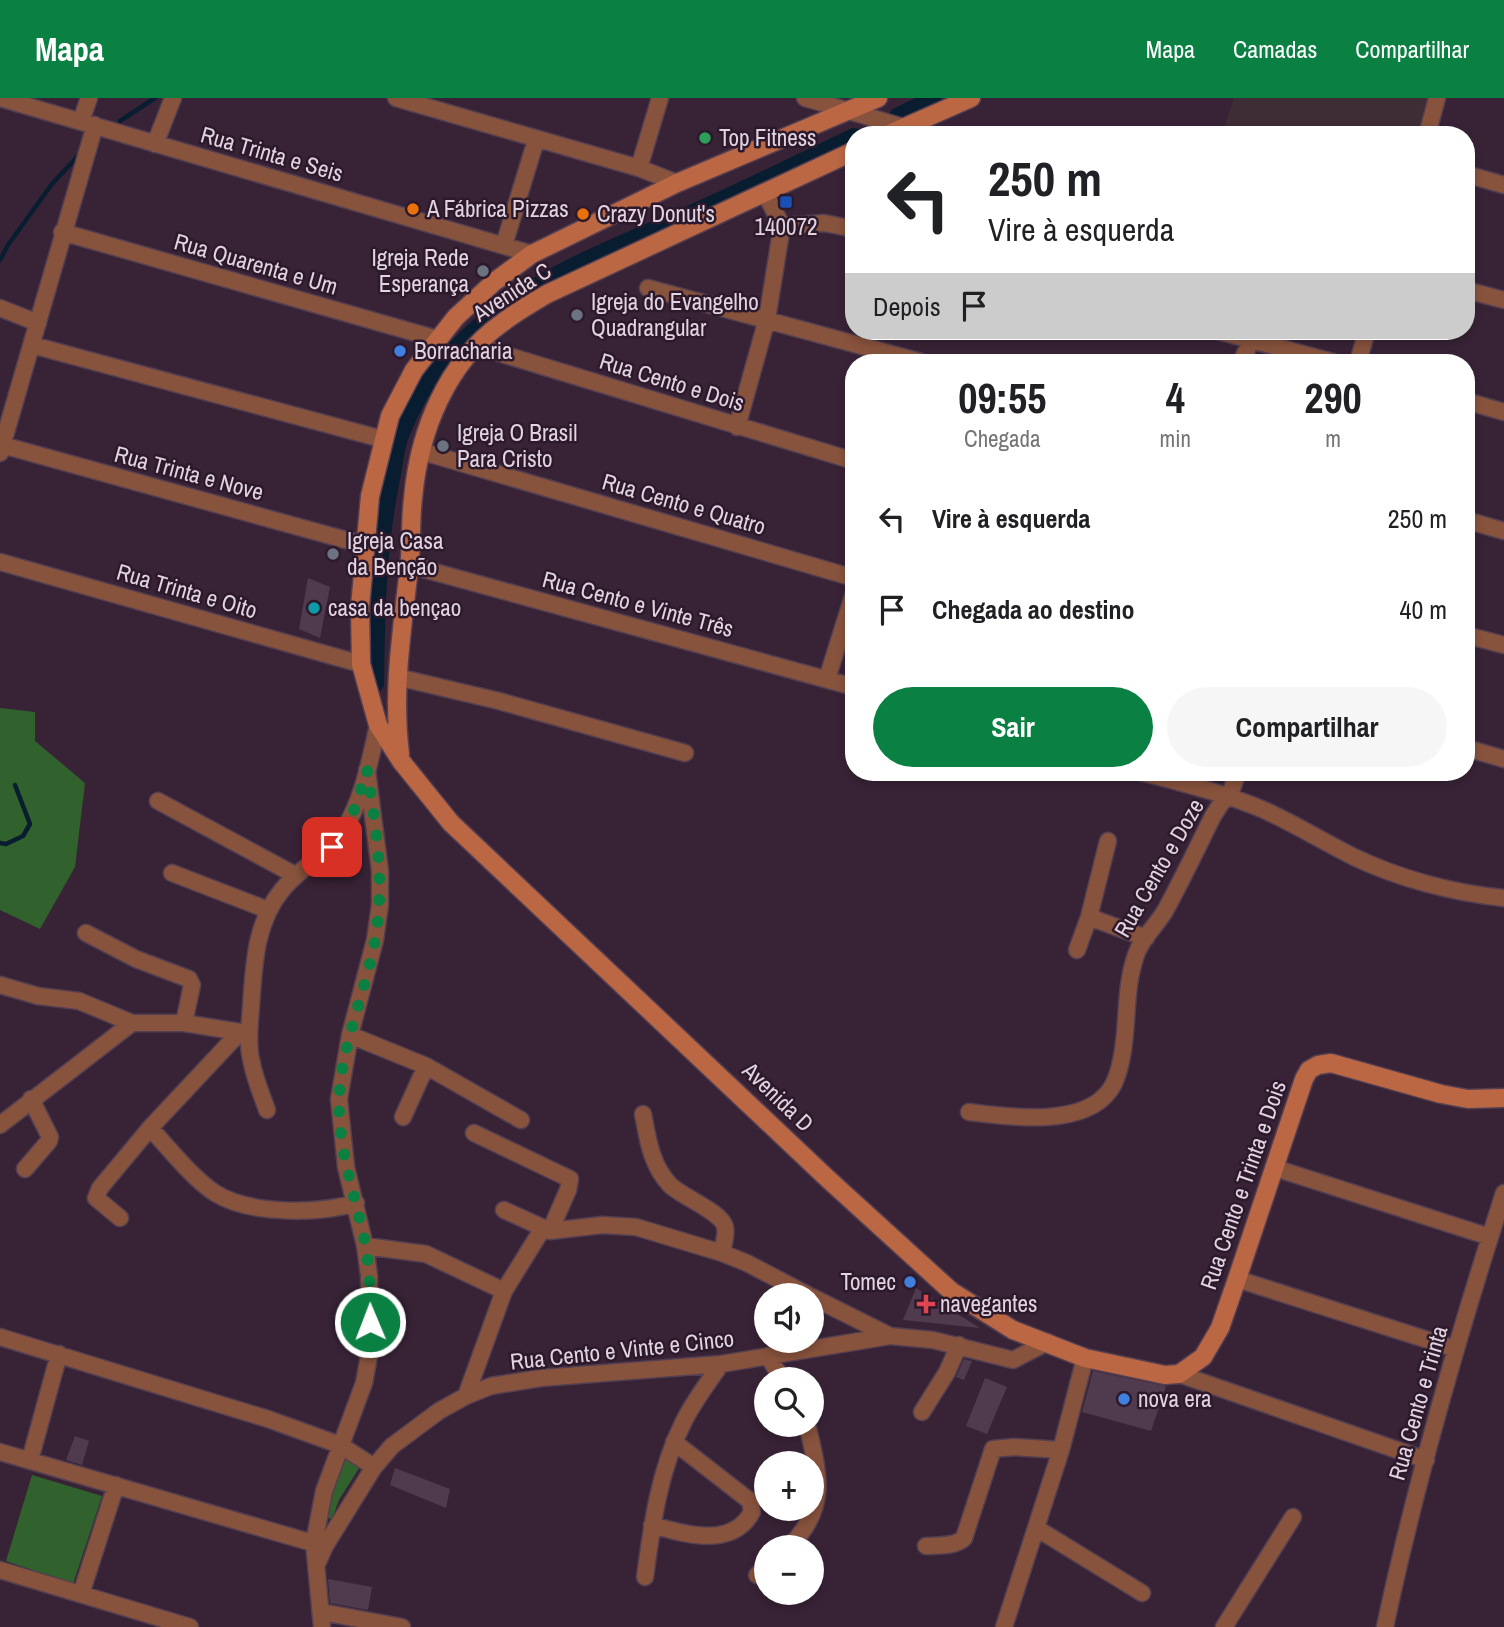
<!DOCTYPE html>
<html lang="pt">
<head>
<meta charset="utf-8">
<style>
	body { margin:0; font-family:"Archivo Narrow",sans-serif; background:#f6f6f6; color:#202124; height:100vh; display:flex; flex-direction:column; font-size:26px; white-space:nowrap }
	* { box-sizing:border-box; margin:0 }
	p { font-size:23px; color:#757577 }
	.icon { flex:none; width:38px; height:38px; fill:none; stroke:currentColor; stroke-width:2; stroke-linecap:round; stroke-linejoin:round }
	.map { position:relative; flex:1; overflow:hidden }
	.side { position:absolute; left:845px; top:256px; width:630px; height:427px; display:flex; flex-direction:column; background:#fff; border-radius:28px; box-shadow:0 4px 10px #0003 }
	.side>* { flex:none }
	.guide { position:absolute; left:845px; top:28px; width:630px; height:214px; border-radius:28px; box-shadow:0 4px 10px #0003; background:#fff; color:#202124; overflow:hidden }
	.fabs { position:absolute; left:754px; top:1185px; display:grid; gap:14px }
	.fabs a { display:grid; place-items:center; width:70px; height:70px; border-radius:50%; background:#fff; box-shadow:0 4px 10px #0003; font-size:35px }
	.pin { position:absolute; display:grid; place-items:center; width:60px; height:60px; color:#fff; margin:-30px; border-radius:14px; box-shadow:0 4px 10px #0006 }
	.me { position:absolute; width:77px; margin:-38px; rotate:359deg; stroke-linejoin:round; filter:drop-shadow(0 0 5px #0008) }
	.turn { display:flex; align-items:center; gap:24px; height:147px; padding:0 28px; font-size:32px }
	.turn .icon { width:91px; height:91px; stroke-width:2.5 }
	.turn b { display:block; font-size:49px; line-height:60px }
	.then { display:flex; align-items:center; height:66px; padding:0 28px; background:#0003; gap:14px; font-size:26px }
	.eta { display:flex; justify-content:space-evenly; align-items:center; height:119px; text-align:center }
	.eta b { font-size:42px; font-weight:800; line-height:49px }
	.button { display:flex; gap:14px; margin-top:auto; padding:14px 28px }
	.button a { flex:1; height:80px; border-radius:42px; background:#0b8043; color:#fff; font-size:28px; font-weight:800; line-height:80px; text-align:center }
	.button a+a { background:#f6f6f6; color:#202124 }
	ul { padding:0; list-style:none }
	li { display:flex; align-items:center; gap:21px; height:91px; padding:0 28px }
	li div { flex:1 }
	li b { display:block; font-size:26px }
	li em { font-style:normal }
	header { display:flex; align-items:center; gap:42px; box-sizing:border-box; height:98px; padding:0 35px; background:#0b8043; color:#fff }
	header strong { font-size:33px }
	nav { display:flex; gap:38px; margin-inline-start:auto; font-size:24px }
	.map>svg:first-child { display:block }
</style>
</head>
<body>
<header>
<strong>Mapa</strong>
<nav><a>Mapa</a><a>Camadas</a><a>Compartilhar</a></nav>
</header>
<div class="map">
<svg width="1504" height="1529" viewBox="0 0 1504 1529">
	<rect width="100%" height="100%" fill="#382336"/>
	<path fill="#3f2d35" d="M1234,0H1428L1418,37H1222Z"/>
	<path fill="#31612c" d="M0,610L35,614V643L85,685L75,769L40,831L0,812Z
		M342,1356L361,1367L339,1402L332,1421L324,1419Z
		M32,1377L102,1398L73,1486L6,1463Z"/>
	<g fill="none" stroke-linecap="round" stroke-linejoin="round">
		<path stroke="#081d30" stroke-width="4.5" d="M120,23L155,0
			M0,162L8,147L52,86L79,57
			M0,745L6,746L23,738L30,726L15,687"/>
		<path stroke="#081d30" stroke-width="16" d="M897,18L933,0
			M376,586C377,516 378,446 393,376C395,362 397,347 402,335C449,213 566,169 677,121C737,95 795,66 854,38"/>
	</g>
	<path fill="#503a4e" d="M308,480L330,489L320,540L299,531Z
		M916,1190L980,1230L903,1222Z
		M964,1261L972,1263L964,1282L956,1279Z
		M1093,1273L1166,1288L1151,1333L1082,1314Z
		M985,1280L1007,1289L987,1336L966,1328Z
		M75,1338L89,1343L82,1367L66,1362Z
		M395,1370L450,1391L446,1410L390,1387Z
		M328,1481L372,1489L368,1512L330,1505Z"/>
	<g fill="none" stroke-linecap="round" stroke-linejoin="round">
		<g stroke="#533f51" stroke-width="19">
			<path id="street" d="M0,0L532,156
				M396,0L639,70L677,85
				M805,0L930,37
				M81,23L89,0
				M1427,37L1437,0
				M155,46L173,0
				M639,70L660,0
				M1466,76L1504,87
				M782,128L824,125L854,131
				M62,134L437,241
				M504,147L536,42
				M648,190L921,264
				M1466,192L1504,202
				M0,210L38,225
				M1218,233L1333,264
				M32,247L382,341
				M476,248L854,363
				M1241,264L1255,235
				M1358,264L1367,233
				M1466,303L1504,314
				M737,329L767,221L782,128L765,95
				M2,347L364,447
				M420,353L854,480
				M0,355L95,27
				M1466,422L1504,433
				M0,464L361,566
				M409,467L854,589
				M1466,537L1504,547
				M397,579L499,603L685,655
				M827,581L854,495
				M1466,650L1504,661
				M1141,674C1182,685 1224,695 1264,712C1295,726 1324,744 1354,759C1400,781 1454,795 1504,800
				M158,703L295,777
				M172,775L268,812
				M1089,819L1146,840
				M86,835L136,861L189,881L192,887L184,925
				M1077,852L1089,819L1108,743
				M0,887L38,898L79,903L132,925H184L240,934
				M350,937L426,968L521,1022
				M267,1012C261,995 254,979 251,961C247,944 250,925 251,908C254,867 255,825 282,792C300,769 327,758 343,733C363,702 370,662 378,627
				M969,1014C1009,1019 1083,1030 1110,992C1118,981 1121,965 1123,952C1128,920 1125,888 1136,857C1141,841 1156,828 1165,813C1182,782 1197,750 1213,718L1222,704L1229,699L1238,674
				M643,1016C648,1042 651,1067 670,1087C682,1099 722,1114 725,1129C727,1136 723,1147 722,1155
				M403,1019L426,968
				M0,1027L132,925
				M150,1030C169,1050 192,1080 215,1095C250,1117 318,1116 356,1105
				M474,1035L570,1081L568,1092L550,1133
				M1275,1070L1490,1139
				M25,1071L49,1043L50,1039L31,1001
				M504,1112L550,1133L602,1127L636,1129L722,1155L747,1165L808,1197
				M120,1120L96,1100L100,1090L150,1030L240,934H249
				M365,1148L426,1156L504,1193
				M1237,1181L1456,1251
				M812,1199L890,1238
				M0,1239L268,1321L340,1347L374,1369
				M768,1258L782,1281
				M1179,1276L1426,1362
				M466,1298L504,1193L543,1130
				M922,1314L947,1274L959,1247
				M0,1354L323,1448
				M30,1362L59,1256
				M652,1427C684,1436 732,1451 752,1414L750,1403L674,1344
				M1036,1430L1142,1495
				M926,1448C938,1447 955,1449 964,1440L993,1351L1014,1349L1061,1352
				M789,1449C829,1409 819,1377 807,1326
				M317,1466L325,1448L374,1369L392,1348L439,1313L466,1298L491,1288L541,1280L721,1266L890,1238L933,1242L1013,1262L1048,1244
				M0,1472L190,1529
				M757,1477L766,1469
				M645,1479C652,1427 659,1373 683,1325C693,1304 708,1285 721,1266
				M81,1496L116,1387
				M322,1514L402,1529
				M322,1529L314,1445L324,1393L364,1285L370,1252L369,1177L365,1148L346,1069L339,1001L350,937L375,842L380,807V773L367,672
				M1004,1529L1061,1352L1085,1260
				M1224,1529L1293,1419
				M1385,1529C1416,1382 1458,1238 1504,1095"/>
		</g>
		<g stroke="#533f51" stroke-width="21">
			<path id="secondary" d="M878,0L677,85L532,156L494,184L456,219L414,272L390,318L370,398L360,509L361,566L378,627L401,663L451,725L828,1081L951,1193L1013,1232L1085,1260L1165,1277L1179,1276L1203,1259L1220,1230L1237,1181L1304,981L1309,972L1318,967L1331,965L1441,996L1468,1001L1504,1000
				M887,37L971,0
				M400,656C392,592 402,534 409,470C412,447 410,424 413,400C419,334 446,265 502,225C516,214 532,205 547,196L854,53"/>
		</g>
		<use href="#street" stroke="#88533d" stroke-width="16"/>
		<use href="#secondary" stroke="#bb6744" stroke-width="18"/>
	</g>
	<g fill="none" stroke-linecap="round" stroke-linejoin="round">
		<path stroke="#0b8043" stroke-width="12" stroke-dasharray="0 21.6" d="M332,749L354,712L367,672C376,728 385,785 375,842C366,893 340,951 339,1003C338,1051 355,1097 365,1144C370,1170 370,1197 370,1224"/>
	</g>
	<circle fill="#2e9e5b" stroke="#2d192c" stroke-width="2.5" cx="705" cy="40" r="7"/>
	<rect fill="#1a4fb4" stroke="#2d192c" stroke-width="2.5" x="779" y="97" width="14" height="14" rx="3.5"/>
	<g fill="#e8710a" stroke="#2d192c" stroke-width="2.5">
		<circle cx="413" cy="111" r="7"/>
		<circle cx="583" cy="116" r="7"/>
	</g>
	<g fill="#6b7280" stroke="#2d192c" stroke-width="2.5">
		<circle cx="483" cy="173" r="7"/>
		<circle cx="577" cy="217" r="7"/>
		<circle cx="443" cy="348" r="7"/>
		<circle cx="333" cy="456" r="7"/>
	</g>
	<g fill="#3f7fe0" stroke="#2d192c" stroke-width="2.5">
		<circle cx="400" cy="253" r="7"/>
		<circle cx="910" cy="1184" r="7"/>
		<circle cx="1124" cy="1301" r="7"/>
	</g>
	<circle fill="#0f9aa8" stroke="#2d192c" stroke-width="2.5" cx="314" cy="510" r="7"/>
	<path fill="#e0444e" stroke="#2d192c" stroke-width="2.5" d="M922.5 1195.5h7v7h7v7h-7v7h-7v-7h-7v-7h7z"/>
	<g text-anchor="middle" stroke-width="5" stroke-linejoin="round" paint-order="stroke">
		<g font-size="23" fill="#e1d3df" stroke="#2d192c" text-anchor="start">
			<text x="719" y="48">Top Fitness</text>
			<text x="427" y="119">A Fábrica Pizzas</text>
			<text x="597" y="124">Crazy Donut's</text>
			<text x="786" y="137" text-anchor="middle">140072</text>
			<text x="469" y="168" text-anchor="end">Igreja Rede<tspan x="469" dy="26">Esperança</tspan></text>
			<text x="591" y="212">Igreja do Evangelho<tspan x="591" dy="26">Quadrangular</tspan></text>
			<text x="414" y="261">Borracharia</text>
			<text x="457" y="343">Igreja O Brasil<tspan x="457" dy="26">Para Cristo</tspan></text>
			<text x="347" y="451">Igreja Casa<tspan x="347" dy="26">da Benção</tspan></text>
			<text x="328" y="518">casa da bençao</text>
			<text x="896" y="1192" text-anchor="end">Tomec</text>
			<text x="940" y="1214">navegantes</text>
			<text x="1138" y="1309">nova era</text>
		</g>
		<g font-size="23" fill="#e1d3df" stroke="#2d192c">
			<text transform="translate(272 56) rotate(16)" y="8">Rua Trinta e Seis</text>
			<text transform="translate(256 166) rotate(16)" y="8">Rua Quarenta e Um</text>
			<text transform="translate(512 194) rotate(-33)" y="8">Avenida C</text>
			<text transform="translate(672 284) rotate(17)" y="8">Rua Cento e Dois</text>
			<text transform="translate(189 375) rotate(15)" y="8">Rua Trinta e Nove</text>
			<text transform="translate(684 406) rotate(16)" y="8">Rua Cento e Quatro</text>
			<text transform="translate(187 493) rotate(16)" y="8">Rua Trinta e Oito</text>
			<text transform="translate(638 506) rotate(15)" y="8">Rua Cento e Vinte Três</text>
			<text transform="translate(1159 770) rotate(-60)" y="8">Rua Cento e Doze</text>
			<text transform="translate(778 999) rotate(44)" y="8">Avenida D</text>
			<text transform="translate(1243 1087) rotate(-71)" y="8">Rua Cento e Trinta e Dois</text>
			<text transform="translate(622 1252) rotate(-6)" y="8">Rua Cento e Vinte e Cinco</text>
			<text transform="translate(1418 1305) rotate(-74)" y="8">Rua Cento e Trinta</text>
		</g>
	</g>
</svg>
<div class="fabs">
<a><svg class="icon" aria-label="sound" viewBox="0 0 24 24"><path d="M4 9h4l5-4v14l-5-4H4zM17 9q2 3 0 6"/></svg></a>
<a><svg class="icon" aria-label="search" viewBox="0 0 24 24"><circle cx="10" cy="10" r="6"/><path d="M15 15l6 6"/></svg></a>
<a>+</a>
<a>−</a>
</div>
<div class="pin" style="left:332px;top:749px;background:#d93025"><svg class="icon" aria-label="arrive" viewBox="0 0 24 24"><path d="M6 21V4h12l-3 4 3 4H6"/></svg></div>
<svg class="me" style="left:370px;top:1224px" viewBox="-20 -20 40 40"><circle r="17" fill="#0b8043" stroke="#fff" stroke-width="3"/><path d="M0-11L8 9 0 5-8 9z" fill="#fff"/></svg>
<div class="guide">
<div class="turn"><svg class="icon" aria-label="left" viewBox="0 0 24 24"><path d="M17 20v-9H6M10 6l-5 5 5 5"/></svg><div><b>250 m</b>Vire à esquerda</div></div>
<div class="then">Depois<svg class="icon" aria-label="arrive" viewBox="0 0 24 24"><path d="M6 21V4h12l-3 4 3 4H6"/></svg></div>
</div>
<section class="side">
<div class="eta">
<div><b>09:55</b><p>Chegada</p></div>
<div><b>4</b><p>min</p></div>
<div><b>290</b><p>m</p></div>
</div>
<ul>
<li><svg class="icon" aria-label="left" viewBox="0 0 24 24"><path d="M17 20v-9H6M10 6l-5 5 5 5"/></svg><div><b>Vire à esquerda</b></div><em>250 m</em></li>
<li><svg class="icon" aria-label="arrive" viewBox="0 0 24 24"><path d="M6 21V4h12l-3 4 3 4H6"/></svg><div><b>Chegada ao destino</b></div><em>40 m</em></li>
</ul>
<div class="button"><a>Sair</a><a>Compartilhar</a></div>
</section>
</div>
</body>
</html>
